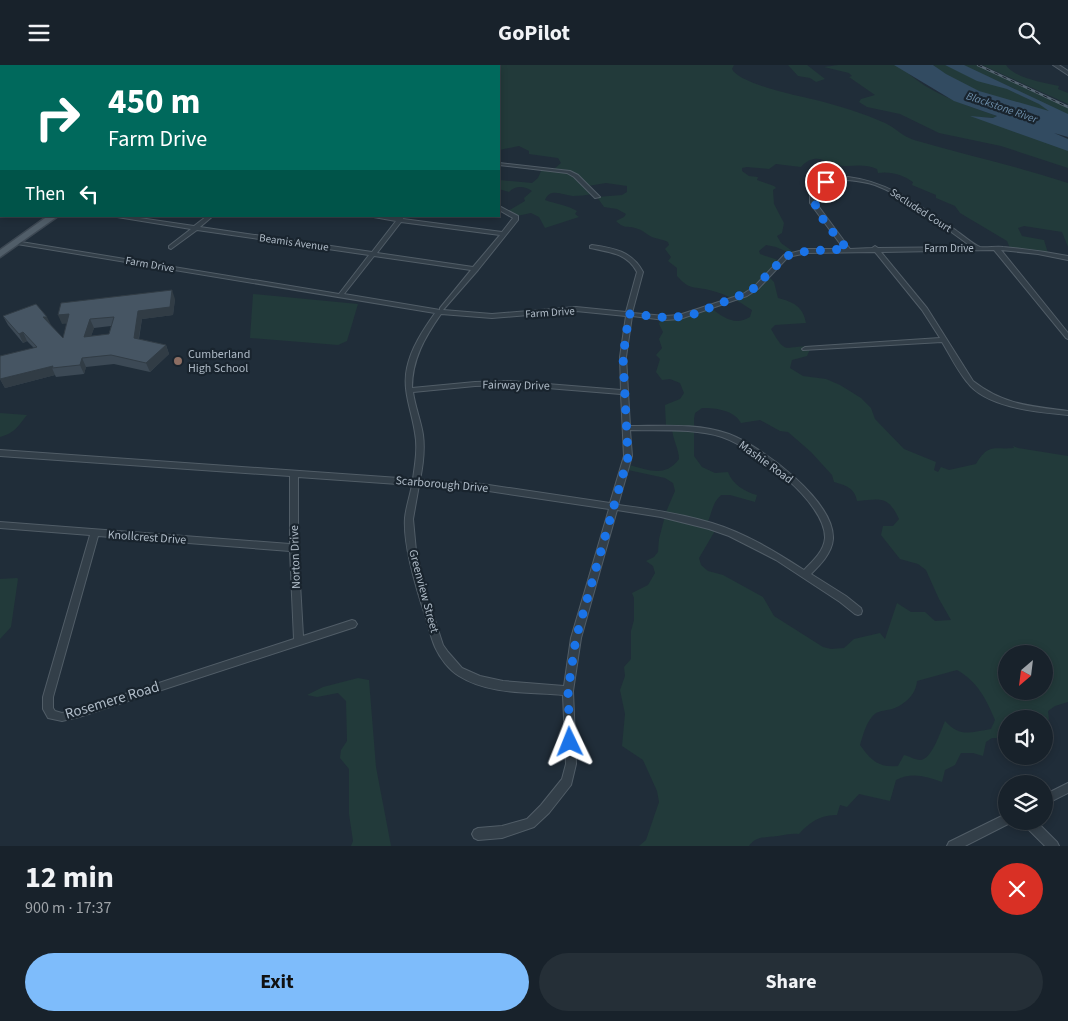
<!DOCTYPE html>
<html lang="en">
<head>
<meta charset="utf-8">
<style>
	body { margin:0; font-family:"Source Sans 3",sans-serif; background:#252f37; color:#f1f3f6; height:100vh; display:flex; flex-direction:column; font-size:19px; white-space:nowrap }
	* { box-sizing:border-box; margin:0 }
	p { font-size:16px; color:#9fa4a9 }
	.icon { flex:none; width:28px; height:28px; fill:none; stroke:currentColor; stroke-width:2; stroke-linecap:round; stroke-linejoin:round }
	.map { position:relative; height:781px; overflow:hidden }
	.sheet { display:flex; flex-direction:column; background:#18222b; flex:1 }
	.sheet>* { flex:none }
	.guide { position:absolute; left:0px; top:0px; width:500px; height:152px; box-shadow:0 2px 8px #0003,0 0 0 1px #363f47; background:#00695c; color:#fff; overflow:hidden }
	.needle { width:32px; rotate:208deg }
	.controls { position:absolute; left:998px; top:580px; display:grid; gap:10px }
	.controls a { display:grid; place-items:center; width:55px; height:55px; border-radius:50%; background:#18222b; box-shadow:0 2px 8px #0003,0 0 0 1px #363f47; font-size:25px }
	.pin { position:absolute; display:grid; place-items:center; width:42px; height:42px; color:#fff; margin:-21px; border:2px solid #fff; border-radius:50%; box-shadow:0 1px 5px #0007 }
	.me { position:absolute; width:55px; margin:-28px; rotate:358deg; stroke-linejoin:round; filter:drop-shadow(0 0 4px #0008) }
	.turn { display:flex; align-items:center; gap:18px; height:105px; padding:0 25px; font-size:22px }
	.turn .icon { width:65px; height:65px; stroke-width:2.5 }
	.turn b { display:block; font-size:35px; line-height:42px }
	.then { display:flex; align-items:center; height:48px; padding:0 25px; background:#0003; gap:10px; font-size:19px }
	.round { display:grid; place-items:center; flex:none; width:52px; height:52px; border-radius:26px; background:#252f37 }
	.headline { display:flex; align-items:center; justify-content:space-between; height:85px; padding:0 25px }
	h1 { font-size:30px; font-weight:700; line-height:38px }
	.action { display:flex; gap:10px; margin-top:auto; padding:10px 25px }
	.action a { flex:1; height:58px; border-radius:30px; background:#7ebcfb; color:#111; font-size:20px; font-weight:700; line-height:58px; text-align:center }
	.action a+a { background:#252f37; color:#f1f3f6 }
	header { display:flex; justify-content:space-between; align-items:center; height:65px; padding:0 25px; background:#18222b; font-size:22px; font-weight:700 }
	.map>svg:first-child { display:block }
</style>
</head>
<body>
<header><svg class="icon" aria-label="menu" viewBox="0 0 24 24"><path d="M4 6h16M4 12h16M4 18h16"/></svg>GoPilot<svg class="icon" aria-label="search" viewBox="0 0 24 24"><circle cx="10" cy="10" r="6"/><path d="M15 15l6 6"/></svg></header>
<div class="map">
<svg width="1068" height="781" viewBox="0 0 1068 781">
	<rect width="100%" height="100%" fill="#202d39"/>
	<path fill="#223a3a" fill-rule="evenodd" d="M300,0H734L732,4C739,19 799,31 816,35C839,41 863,48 885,58C896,63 900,70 914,75C965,90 1017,101 1068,118V182L1062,167L1024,161L1018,163L1022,171L1044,175L1048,188L1010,183L1007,176L960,148L955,141L936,133V130L912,120L913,117C903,110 891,106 878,108L877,104C866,99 856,101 845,101C829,101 817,84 801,102L776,99L769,104L747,102L742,103V106L749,111L758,112L757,115L774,121L776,123L773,125L774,139L784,158L782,168L777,171L781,178L795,188L792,189L776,182L766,180L759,186L760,189L781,196L769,212L774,217L778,233C793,237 803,241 806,258L775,260L771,264C787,293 785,279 811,282L807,291L792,295L790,303L803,311L826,314L840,320L861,333L871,343L875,354L904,384L936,397L934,405L938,407L941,402L949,405L976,399C989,378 993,385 1014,383L1013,381L1018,383L1068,391V637L1055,641L1048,646L1049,655L1034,652L1031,654H1006V673H992L986,677L983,691L973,688H961L955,700L945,705L942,717C926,711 911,707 896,715L890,736L859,729L847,742L840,740L837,750C822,749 808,758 799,769C790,768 786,770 778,771C766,773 757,770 749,781H639L646,775L659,737L657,726L643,695L622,681L625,649L620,625L625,611L624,602L631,594V566L634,555V533L632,528L648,520L655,508L653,501L646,496L654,492L658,487L659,474L666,447L675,426L673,418L665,413L628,405L629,400C649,405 665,413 679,394C679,384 673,375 672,364L666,362L665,340L680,334L684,328L680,318L670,314L662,315L656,307L660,294L656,290L662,283L659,274L663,267L659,259L661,251L676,252L711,243C724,253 735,261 750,252L752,245C739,236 721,227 705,224C691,222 688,223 677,211V203L668,196L671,192L665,184L669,180L668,177C662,174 658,174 652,172C647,170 643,165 638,164C629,160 625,165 616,156L624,152L626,149L617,144L604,142L597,132L622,130L627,127V121L606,118L588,121L593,129C586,130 579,131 573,131C563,130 550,122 545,135C556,139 567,140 577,146L575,149L579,152L545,163L539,152L531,148L517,151L508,146L525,136L524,133L532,126C525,121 515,120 509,127L499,124V115L532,118L538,113L542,104H554L561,98L558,93L529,89V86L519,81L499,85V1H299ZM702,343C716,343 734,345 741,358L760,355L780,366L788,367L811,387L832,410L834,417C845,420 855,423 857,436C880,434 888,430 899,454L893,461H883L881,470L900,494L918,499L926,505L939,534L951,555L935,556L925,547H911L897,538L885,574L880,568L854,574L844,583L831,584L823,582L774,551L763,532L723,510L708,506L701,500L699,493L716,464L707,459C712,448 712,438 721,430H730L755,437L757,430C745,427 732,419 728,407L715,408L702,402L694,391V354L695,348ZM1006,589H1044V626H1006ZM957,605C978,617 986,634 995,655L991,664C971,667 960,673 945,656C941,665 932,695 920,695C915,695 909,691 904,690L898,701C878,703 871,695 860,680C863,670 867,654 876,648C880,646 887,645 892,644C904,640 916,630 917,616Z
		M788,0H807L825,14L816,17L810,13L798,11Z
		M838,0H900C924,27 961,38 994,50L998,53L975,52L1068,84V103L1001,81L939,68L900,49L867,42L859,37L861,34L875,30L849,12L852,11L849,8L824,2Z
		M933,0H945L1022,29L1015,24L961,0H976L1068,42V50L1045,39L1041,38L1056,50C1022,44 959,23 933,0Z
		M982,0H1006C1014,13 1044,18 1059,21L1058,24L1068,28V39Z
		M253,229L358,239L347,276L338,280L250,273Z
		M0,348L27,350C18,361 15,368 0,372Z
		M17,513L18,514L11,562L0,574V514Z
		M358,613L369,615L376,702L391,781H351L353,776L349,749V704L340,693L341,685L347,676L346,636L338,628L317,632L307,630L323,622Z"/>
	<path fill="#324b61" d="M894,0H933L946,9L979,26L1049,46L1039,39L1007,24L977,16L945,0H964L1068,49V72L1054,68L1068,74V86L970,51L993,53L997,51L954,36Z"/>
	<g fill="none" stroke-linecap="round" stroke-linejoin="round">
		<g stroke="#515d67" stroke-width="2">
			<path id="minor" d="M23,0H34L31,1H22Z
				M0,4H1V6H0Z
				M0,89H1V91H0Z
				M499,98L570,106L578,110L600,132L595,133L574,112L567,108L499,100Z
				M848,112C890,117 921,142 954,164C960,168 974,180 980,182C986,183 997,181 1003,182C1025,184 1046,187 1068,191V195L1038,189L1001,185L1068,268V274L1066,273L994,185L881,187L927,243L973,316C1004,340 1030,341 1068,346V350C1038,347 986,343 967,317C957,305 950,290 942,277L803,285L802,284L805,282L940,273L922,245L875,187L807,188L788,192L758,224L747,231L680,254L665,255L632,251L626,292L630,361C663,361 698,358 729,369C761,381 835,436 833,474C832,488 820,500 811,509L846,531L861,543L862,546L861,549L858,550L855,549L840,537L776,495L729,471L709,464L661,452L617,445L581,573L573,626L576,699L571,720L549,748L534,762L502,773L478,775L474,773L472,769L474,765L478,763L502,761L527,754L541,740L562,714L566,699L563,630C530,627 489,630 459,611C449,605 440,593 435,582C431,573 429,563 426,553C417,526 403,482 405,453C406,442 410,431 412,420L298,412V483L303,571L352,555L355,556L357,559L355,562L79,652L62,656L48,653L43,644V632L90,470L0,463V457L290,479V411L0,391V385L413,414C415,399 418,383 415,368C412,346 402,326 407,303C411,283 423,265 435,248L17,179L15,178V176L339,229L369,190L197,165L171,184L169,183V181L191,164L111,151H126L194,161L207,151H213L200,162L372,187L396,156L368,151H384L398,153L400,151H404L403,154L502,167L513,153L499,145V141L518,151V155L478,205L443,245L492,249L576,242L626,247L637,207C627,188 609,187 590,183V181L592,180C613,183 632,186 643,207L632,248L665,251L679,250L743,229L754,222L784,190L807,184H844L810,138V128L816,119L834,114ZM848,115C857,116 866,117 875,120C907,132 944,162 972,182L878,183L875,181L872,183L850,184L816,138V128L820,121L834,117ZM401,157L500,170L473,202L377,188ZM374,191L471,205L440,243V245L344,229ZM576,246L626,251L620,292L621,325L510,316L475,317L412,323C412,294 425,272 441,249L492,253ZM510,320L621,329L624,391L610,438L482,419L420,415C423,400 425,385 423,370C421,356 415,342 413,327L475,321ZM630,365C660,366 693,363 722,372C754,383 826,437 825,473C824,486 813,496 804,505C776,487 745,468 712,458C682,449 650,444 618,440L632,391ZM419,420L482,425L609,444L571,573L564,621L503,616L480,611L462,603L448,587L443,580L428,534L416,486L413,454ZM98,471L290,486L294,574L79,644L62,648L55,646L53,643V632Z
				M1068,718V728L1044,740V730Z
				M1006,749V756H1010V758L965,781H947L949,777Z
				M1023,756H1036L1057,777L1059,781H1045L1024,760Z"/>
		</g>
		<g stroke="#515d67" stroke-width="2">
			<path id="tertiary" d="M1053,0H1059L1068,6V10Z"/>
		</g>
		<g stroke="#3d4853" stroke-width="3">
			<path id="primary" d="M48,151H58L0,192V185Z"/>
		</g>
		<use href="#minor" fill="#333f49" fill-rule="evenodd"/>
		<use href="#tertiary" fill="#333f49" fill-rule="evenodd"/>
		<use href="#primary" fill="#515e69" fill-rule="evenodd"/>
		<g stroke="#556471" stroke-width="2.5">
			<path id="rail" d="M978,0L1068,42"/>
		</g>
		<use href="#rail" stroke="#19242e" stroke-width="1" stroke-dasharray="4.5" stroke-linecap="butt"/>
	</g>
	<path fill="#3c4955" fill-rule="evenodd" d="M175,234L173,250L142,254L139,274L166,280L169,289L150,307L114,299L86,302L84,309L56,312L55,310L5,323L0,314L34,283L27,276L23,278L8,260L3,251L51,260H50L63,273L67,258L62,259ZM111,261L109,269L91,271L94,263Z"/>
	<path fill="#313c45" d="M172,225L175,234L173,250L142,254L137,282L134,273L138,246Z
		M69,249L73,258L62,259L58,250Z
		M43,252H47L51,260L47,261Z
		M90,254L94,263L88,280L84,272Z
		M23,267L27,276L23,278L19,269Z
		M166,280L169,289L150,307L146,298Z
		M82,293L86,302L84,309L80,300Z
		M53,301L52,303L55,310L5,323L0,314Z"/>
	<path fill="#465563" stroke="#313c45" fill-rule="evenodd" d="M172,225L170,242L138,246L134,273L166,280L146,298L111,290L82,293L80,300L52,303L53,301L0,314V291L37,282L23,267L19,269L3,251L36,239L47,252H43L63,273L69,249L58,250L61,238ZM114,252L109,269L84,272L90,254Z"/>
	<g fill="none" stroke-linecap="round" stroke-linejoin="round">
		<path stroke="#1a73e8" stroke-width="9" stroke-dasharray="0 16.2" d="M570,677L568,626L576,573L628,392L623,292L629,249L671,253L694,249L751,226L786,191L807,186L847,184C835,168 794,130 826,117"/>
	</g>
	<circle fill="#8d6e63" stroke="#19242e" stroke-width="2" cx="178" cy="296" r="5"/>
	<g text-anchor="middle" stroke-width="4.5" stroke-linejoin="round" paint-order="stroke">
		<g font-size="11" font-style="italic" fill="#6d8eaa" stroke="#19242e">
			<text transform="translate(1002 42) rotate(19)" y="4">Blackstone River</text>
		</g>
		<g font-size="11" fill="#aebac6" stroke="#19242e">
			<text transform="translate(921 145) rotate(33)" y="4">Secluded Court</text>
			<text transform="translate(294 177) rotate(8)" y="4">Beamis Avenue</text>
			<text x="949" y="187">Farm Drive</text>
			<text transform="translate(150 199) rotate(10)" y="4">Farm Drive</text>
			<text transform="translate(550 247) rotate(-4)" y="4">Farm Drive</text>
		</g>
		<g font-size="12" fill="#aebac6" stroke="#19242e" text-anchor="start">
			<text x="188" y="293">Cumberland<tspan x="188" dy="14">High School</tspan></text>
		</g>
		<g font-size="12" fill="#aebac6" stroke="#19242e">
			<text transform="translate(516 320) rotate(1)" y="4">Fairway Drive</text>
			<text transform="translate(766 397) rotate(36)" y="4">Mashie Road</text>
			<text transform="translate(442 419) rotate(5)" y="4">Scarborough Drive</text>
			<text transform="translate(147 472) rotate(4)" y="4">Knollcrest Drive</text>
			<text transform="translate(295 492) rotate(-92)" y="4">Norton Drive</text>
			<text transform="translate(424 526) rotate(75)" y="4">Greenview Street</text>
		</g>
		<g font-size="15" fill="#aebac6" stroke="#19242e">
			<text transform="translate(112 635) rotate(-17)" y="5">Rosemere Road</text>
		</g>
	</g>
</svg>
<div class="controls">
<a><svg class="needle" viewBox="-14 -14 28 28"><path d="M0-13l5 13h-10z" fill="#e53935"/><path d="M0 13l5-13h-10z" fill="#9fa4a9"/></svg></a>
<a><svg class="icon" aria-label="sound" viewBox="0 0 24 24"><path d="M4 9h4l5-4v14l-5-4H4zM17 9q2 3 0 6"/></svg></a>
<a><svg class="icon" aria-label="layers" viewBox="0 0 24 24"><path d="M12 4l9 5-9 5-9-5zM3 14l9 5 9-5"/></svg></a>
</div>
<div class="pin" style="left:826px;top:117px;background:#d93025"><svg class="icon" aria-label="arrive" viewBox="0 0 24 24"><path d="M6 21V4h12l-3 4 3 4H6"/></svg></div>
<svg class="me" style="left:570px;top:677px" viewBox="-20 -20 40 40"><path d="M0-17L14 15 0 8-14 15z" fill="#1a73e8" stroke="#fff" stroke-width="4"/></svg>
<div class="guide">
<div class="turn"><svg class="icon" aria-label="right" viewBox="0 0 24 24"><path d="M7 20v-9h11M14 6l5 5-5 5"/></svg><div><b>450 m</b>Farm Drive</div></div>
<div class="then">Then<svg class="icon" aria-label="left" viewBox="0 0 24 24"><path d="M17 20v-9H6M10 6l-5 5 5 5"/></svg></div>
</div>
</div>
<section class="sheet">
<div class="headline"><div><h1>12 min</h1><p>900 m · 17:37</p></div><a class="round" style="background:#d93025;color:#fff"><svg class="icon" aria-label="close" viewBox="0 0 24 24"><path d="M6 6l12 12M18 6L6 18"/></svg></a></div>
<div class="action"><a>Exit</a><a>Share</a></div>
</section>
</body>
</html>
